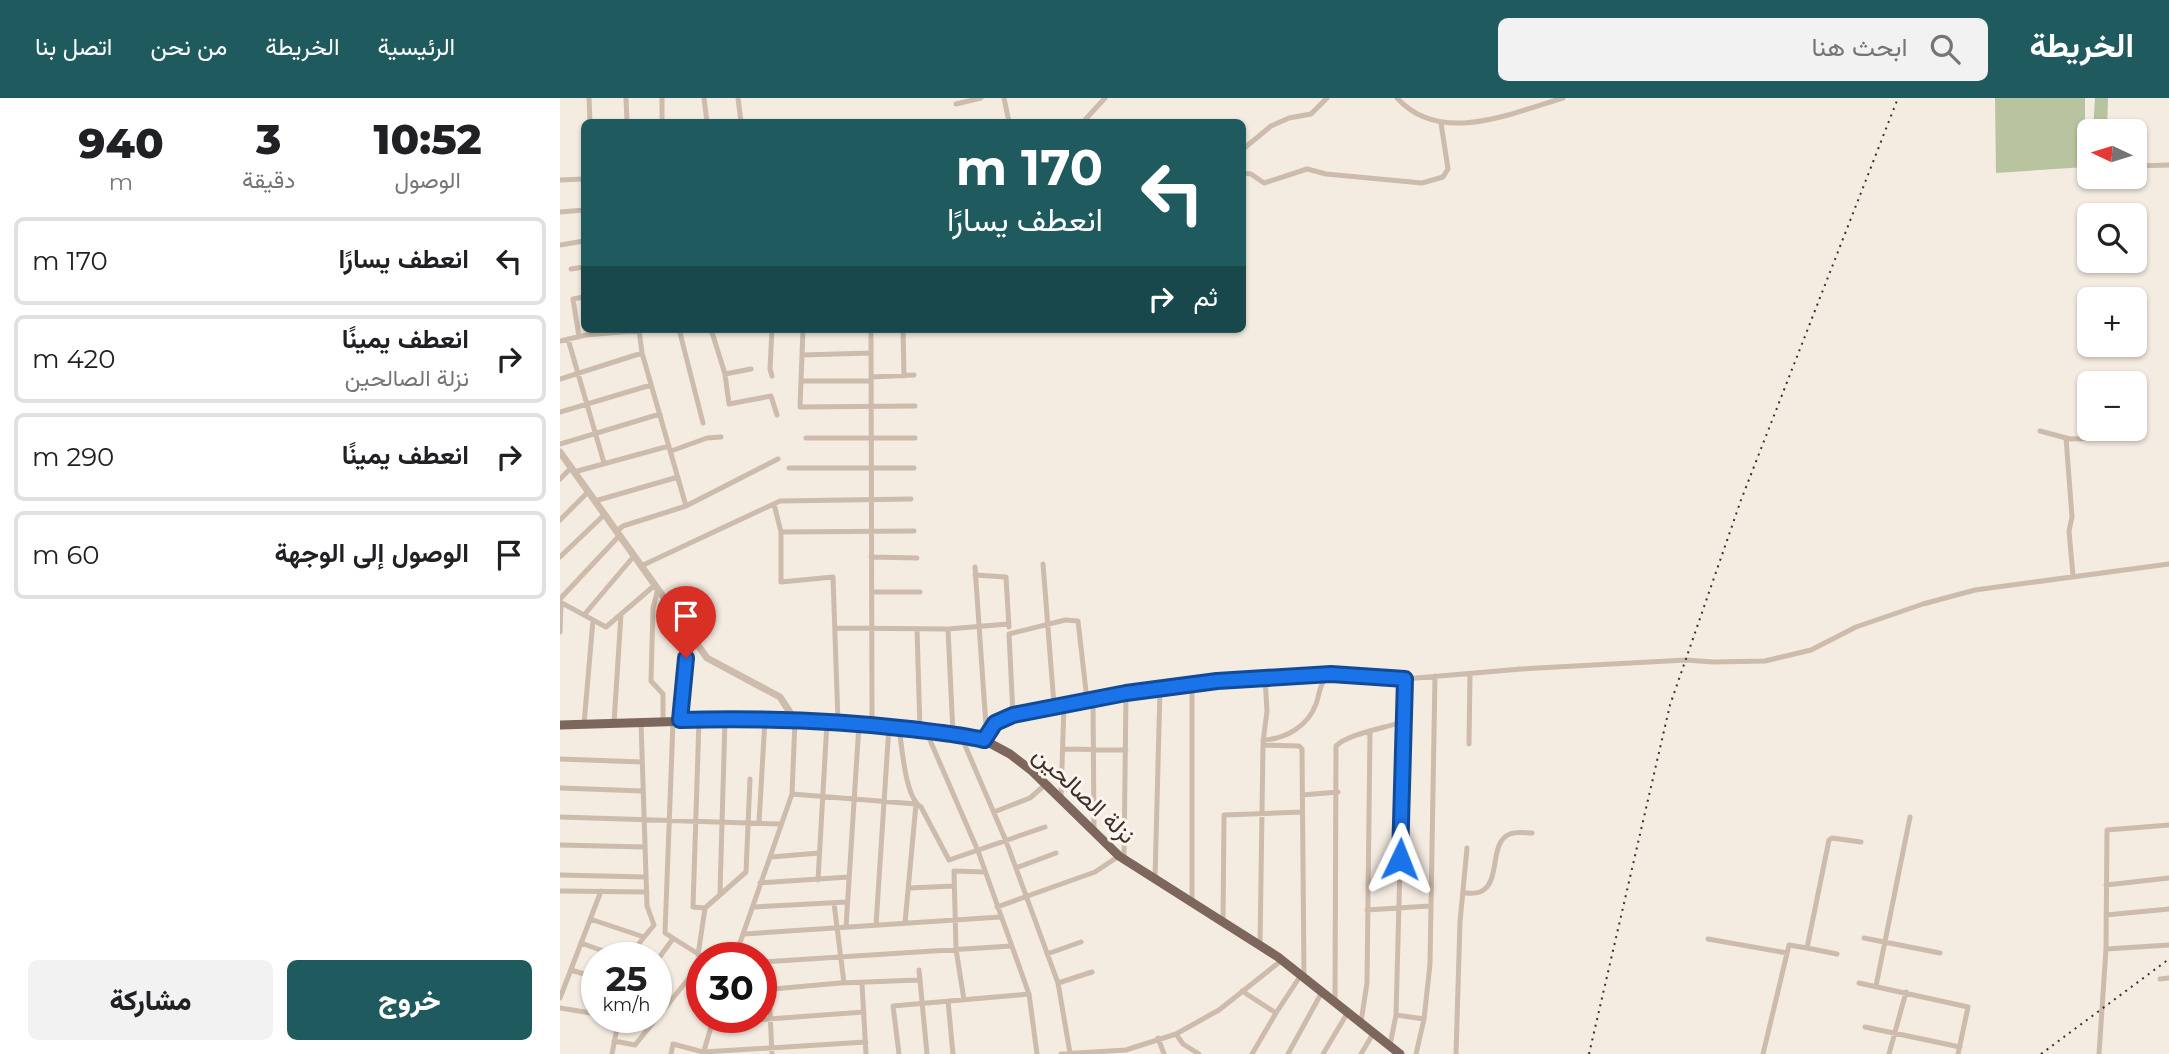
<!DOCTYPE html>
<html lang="ar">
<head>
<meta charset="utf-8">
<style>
	body { margin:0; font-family:Montserrat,Vazirmatn,sans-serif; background:#f2f2f2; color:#202124; direction:rtl; height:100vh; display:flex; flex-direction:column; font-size:26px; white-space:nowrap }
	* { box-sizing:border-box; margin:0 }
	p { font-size:23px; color:#757577 }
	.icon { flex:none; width:38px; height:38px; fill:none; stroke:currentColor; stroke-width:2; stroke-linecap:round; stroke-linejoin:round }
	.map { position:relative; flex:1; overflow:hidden; direction:ltr }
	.details { display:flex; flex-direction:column; background:#fff; width:560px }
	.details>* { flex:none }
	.hud { position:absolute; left:21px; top:21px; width:665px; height:214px; border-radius:10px; box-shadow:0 2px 5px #0004; direction:rtl; background:#1f5a5e; color:#fff; overflow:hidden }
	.needle { width:46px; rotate:274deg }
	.fabs { position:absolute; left:1517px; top:21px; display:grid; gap:14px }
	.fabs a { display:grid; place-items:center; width:70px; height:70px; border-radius:10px; background:#fff; box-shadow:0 2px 5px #0004; font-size:35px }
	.speed { position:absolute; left:21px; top:844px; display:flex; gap:14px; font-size:35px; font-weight:700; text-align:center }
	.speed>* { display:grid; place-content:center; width:91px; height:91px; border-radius:50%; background:#fff; box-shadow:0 2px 5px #0004; line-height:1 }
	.speed small { font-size:18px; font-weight:400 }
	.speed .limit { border:10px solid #d22; background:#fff; color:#111 }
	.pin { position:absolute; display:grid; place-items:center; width:60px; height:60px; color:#fff; margin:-72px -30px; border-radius:50% 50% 50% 0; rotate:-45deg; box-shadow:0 0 7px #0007 }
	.pin .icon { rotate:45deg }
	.me { position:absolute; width:77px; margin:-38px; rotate:2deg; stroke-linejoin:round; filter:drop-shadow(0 0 5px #0008) }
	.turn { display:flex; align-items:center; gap:24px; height:147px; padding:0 28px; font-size:32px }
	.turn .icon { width:91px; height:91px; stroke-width:2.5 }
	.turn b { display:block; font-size:49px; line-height:60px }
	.then { display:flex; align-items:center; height:66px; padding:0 28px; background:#0003; gap:14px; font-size:26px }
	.eta { display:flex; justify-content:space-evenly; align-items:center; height:119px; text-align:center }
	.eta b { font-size:42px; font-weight:800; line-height:49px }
	.action { display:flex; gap:14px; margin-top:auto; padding:14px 28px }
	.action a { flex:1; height:80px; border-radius:10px; background:#1f5a5e; color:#fff; font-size:28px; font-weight:800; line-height:80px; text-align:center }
	.action a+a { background:#f2f2f2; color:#202124 }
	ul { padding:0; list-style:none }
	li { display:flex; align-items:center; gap:21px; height:88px; margin:0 14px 10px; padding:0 14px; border:4px solid #e0e0e0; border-radius:10px }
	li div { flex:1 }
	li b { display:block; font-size:26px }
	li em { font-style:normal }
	header { display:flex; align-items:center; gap:42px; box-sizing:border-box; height:98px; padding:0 35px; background:#1f5a5e; color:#fff }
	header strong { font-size:33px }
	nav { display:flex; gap:38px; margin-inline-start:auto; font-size:24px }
	.search { width:490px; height:63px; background:#f2f2f2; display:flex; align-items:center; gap:18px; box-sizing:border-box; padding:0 24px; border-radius:10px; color:#757577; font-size:26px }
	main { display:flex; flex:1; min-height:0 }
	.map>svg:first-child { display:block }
</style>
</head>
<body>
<header>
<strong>الخريطة</strong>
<div class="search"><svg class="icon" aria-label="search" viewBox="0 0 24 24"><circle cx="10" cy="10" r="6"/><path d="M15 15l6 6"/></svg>ابحث هنا</div>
<nav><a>الرئيسية</a><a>الخريطة</a><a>من نحن</a><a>اتصل بنا</a></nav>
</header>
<main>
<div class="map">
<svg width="1609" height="956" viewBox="0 0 1609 956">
	<rect width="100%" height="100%" fill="#f4ebe1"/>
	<path fill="#b8c4a0" d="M1435,0H1525V69L1436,75Z
		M1535,0H1548L1547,33H1533Z"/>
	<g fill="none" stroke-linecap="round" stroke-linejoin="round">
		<path stroke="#cdbbac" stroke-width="5" d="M29,0L30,24
			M66,0L67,24
			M102,0V24
			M144,0L147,24
			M178,0L181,24
			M444,0L449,24
			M837,0C881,48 951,15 1003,0
			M396,6L421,0
			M523,24L545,0
			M682,52L711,28L729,20L751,16L767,0
			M1575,68L1609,67
			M682,75L691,76L704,85L747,71L766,76L862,85L883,79L888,71L881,25
			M0,82L24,81
			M0,114L24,112
			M0,147L24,143
			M11,171L24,169
			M119,231L143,325
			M151,231L165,276L169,306L211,298L217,317
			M243,231L240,309L355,308
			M311,231L312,626
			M343,231L344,278
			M19,239L13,201L24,199
			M8,241L44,365
			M0,243L26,237L96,231
			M242,257L311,255
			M165,276L191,271
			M212,278L210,271L212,231
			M311,279L354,277
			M0,281L82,255
			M241,283H311
			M0,314L91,287
			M1480,333L1510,341L1547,340
			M246,340H355
			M1506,340L1512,419L1509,433L1513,478
			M0,346L100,316
			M111,353L147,340L161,339
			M229,370H354
			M14,374L109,348
			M0,381L11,370
			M35,403L118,379
			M214,406L221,434V484L273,479L278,624
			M126,408L218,361
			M0,422L28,394
			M57,433L63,428L126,408L82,255L79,232
			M221,434L354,433
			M0,459L45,416
			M311,459L357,460
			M483,466L494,607
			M81,468L220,403L351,401
			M415,469L426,628L429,634
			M415,477L446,479L449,529
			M98,490L93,510L91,583L103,596V622
			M312,494H360
			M0,501L60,437
			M0,504L46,529L95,487
			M24,517L74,458
			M276,530L388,531L448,526
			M357,531L360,632
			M388,531L393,636
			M0,534L1,505
			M533,602L534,732
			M453,617L449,536L505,522L518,523L527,602
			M120,622L126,560
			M113,624L105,835L143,859
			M54,625L61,516
			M24,626L33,522
			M339,630C342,648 345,700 361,709L389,762L485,729
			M366,633L418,753L469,896L477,956
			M401,638L446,743L498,885L510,955
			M424,642L435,625L453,617L566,595L657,583L771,576L845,581L961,571L1126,562L1153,564L1205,563L1251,552L1296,529L1363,506L1415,492L1609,466
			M703,642C726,641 748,628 756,606C761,593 758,586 770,577
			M703,644L707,613L705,580
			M909,646L910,576
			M504,651L566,652
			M0,661L82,664
			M0,690L83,693
			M232,696L356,706L345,825
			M742,697L778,694
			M501,700L504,606
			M434,714L470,700L486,686
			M0,719L221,726
			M199,725L205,621
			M0,747L85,749
			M211,759L259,755
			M564,761L566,595
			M456,770L496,755
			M0,777L86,779
			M595,781L600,591
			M258,782L267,624
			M200,785L289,779
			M1546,787L1609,780
			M349,790L394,788
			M0,793L87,794
			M160,795L165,621
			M903,795C908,795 915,796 920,794C942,785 928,744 950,736C957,733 965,735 972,735
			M632,803V587
			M274,805L284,885
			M193,809L287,804
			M437,809L535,774L559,758
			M145,810L186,774L190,681
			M807,812L869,808
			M1546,817L1609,811
			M30,821L84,839
			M663,824L664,717L741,714
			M316,827L329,628
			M286,829L299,626
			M184,836L440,819
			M1304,840L1380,855
			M1148,841L1227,855
			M21,845L60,859
			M700,847L703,647L739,648L742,651L744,879
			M1247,850L1277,856
			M1546,851L1609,847
			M487,856L521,844
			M138,857L145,810L133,809L139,622
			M68,859L94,827L87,808L81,624
			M175,859L232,696L235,622
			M96,864L112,842
			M201,864L451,848
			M96,867L99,870L96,874
			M11,872L37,880
			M359,872L367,956
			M1600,881L1609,880
			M498,885L532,874
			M1299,885L1408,909L1398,956
			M302,886L306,956
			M1316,888L1350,719
			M201,892L280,885L359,882
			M209,892L212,956
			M682,893L716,915L692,956
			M0,900L41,793
			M404,902L396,851L394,773L425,774
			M388,903L393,956
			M775,904L776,648C787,636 825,630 842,624
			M0,910L37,916
			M716,915L741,877
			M836,917L864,921
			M801,924L807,885L810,634
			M152,925L304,914
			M1305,929L1400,949
			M616,936L623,946L639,956
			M598,940L604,956
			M54,943L75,947L142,864
			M830,947L836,917L845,581
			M52,956L59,919
			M111,956L113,946L143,954L306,944
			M143,956L154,919
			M339,956L333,908L469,896
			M501,956L566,952L616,936L659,912L722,862
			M728,956L762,894
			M763,956L788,914
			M801,956L814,934
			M856,956L864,921L870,866L875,578
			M896,956L900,824L907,750
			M1203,956L1229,847L1247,850L1269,742L1272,740L1301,744
			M1329,956L1346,894
			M1539,956L1546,851L1547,732L1609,727"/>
		<path stroke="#cdbbac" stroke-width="7" d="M0,354L147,560L220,599L235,622"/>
		<path stroke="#7d675c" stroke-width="9" d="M0,627L199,621L309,626L405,638L424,642L450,656L472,673L559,758L718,859L840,956"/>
		<path stroke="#3b302b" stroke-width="2" stroke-dasharray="2 5" stroke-linecap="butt" d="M1029,956L1110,607L1181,402L1338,0
			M1481,956L1609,861"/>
	</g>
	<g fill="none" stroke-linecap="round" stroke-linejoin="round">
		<g stroke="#114b97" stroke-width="18">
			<path id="route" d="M126,560L120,622C196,620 273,622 350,631C374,634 399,636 424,642L435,625L453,617L566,595L657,583L771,576L845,581L840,761"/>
		</g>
		<use href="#route" stroke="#1a73e8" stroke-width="12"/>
	</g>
	<g text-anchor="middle" stroke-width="6" stroke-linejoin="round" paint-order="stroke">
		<g font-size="24" fill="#3b302b" stroke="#fbf5ee">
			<text transform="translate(524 697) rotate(43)" y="8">نزلة الصالحين</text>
		</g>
	</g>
</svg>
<div class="fabs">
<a><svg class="needle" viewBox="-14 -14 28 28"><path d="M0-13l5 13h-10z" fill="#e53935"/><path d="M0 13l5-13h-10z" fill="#757577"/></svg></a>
<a><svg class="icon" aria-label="search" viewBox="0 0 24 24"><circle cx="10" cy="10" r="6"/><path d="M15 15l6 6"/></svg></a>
<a>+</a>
<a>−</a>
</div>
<div class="speed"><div>25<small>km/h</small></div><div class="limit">30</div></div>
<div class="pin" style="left:126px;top:560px;background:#d93025"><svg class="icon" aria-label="arrive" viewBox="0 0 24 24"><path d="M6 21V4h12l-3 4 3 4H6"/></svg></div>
<svg class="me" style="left:840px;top:761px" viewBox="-20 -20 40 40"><path d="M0-17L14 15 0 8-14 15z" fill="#1a73e8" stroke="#fff" stroke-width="4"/></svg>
<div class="hud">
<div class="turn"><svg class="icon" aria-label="left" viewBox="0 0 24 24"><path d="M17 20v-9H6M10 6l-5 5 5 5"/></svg><div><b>170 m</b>انعطف يسارًا</div></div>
<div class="then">ثم<svg class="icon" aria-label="right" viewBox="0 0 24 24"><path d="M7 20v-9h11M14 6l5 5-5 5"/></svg></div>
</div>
</div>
<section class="details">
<div class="eta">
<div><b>10:52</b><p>الوصول</p></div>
<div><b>3</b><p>دقيقة</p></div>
<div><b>940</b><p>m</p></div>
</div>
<ul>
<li><svg class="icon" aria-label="left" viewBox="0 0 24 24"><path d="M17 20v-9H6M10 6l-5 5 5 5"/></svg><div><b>انعطف يسارًا</b></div><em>170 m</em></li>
<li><svg class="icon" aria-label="right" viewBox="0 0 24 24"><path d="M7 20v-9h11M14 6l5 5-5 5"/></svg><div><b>انعطف يمينًا</b><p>نزلة الصالحين</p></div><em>420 m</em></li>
<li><svg class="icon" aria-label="right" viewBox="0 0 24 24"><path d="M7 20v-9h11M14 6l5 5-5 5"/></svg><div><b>انعطف يمينًا</b></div><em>290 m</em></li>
<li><svg class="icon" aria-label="arrive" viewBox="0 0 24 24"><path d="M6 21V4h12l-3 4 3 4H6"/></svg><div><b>الوصول إلى الوجهة</b></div><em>60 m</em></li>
</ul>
<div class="action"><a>خروج</a><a>مشاركة</a></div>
</section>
</main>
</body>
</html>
